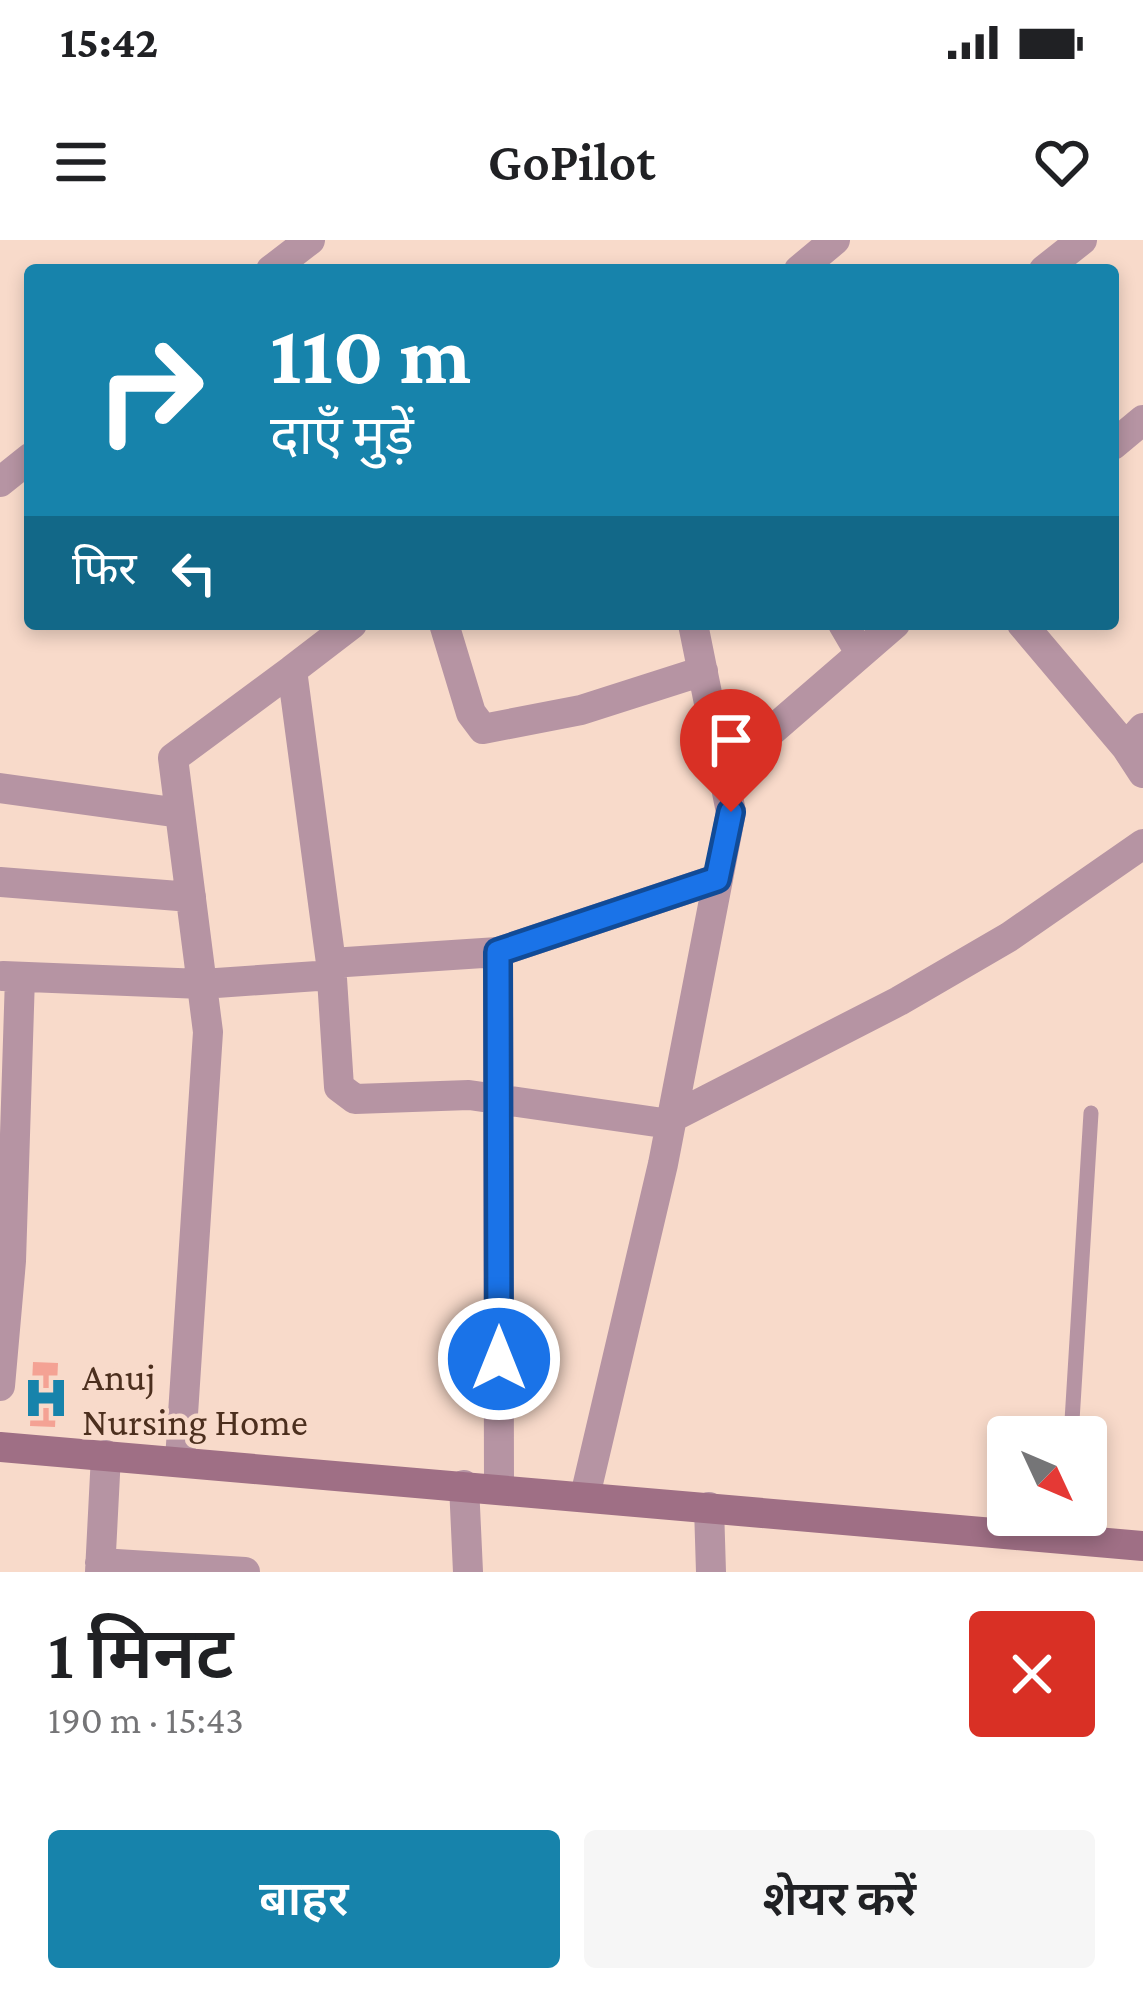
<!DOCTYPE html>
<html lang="hi">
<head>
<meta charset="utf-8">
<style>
	body { margin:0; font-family:"Crimson Pro","Noto Sans Devanagari",serif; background:#f6f6f6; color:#202124; height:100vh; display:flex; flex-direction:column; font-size:45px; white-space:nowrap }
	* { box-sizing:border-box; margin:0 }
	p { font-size:39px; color:#757577 }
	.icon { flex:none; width:66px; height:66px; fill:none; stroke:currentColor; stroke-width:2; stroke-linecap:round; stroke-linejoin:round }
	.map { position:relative; height:1332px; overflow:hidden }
	.drawer { display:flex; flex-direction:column; background:#fff; flex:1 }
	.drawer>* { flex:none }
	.hud { position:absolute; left:24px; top:24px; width:1095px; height:366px; border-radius:12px; box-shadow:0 6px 18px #0003; background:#1783ab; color:#fff; overflow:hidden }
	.needle { width:78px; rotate:134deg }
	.controls { position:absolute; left:987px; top:1176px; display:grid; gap:24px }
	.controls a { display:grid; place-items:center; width:120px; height:120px; border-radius:12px; background:#fff; box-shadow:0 6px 18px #0003; font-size:60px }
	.pin { position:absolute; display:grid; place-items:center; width:102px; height:102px; color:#fff; margin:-123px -51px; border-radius:50% 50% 50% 0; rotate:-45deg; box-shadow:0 0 12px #0007 }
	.pin .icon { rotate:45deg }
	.me { position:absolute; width:132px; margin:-66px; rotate:0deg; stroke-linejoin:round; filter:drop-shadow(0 0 9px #0008) }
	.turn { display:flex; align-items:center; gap:42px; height:252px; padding:0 48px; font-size:54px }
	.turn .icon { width:156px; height:156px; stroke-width:2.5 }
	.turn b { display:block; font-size:84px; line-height:102px }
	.then { display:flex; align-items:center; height:114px; padding:0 48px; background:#0003; gap:24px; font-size:45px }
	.round { display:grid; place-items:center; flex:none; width:126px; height:126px; border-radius:12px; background:#f6f6f6 }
	.summary { display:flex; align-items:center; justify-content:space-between; height:204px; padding:0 48px }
	h1 { font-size:72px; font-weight:600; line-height:90px }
	.action { display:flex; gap:24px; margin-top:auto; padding:24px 48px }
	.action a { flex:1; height:138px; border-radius:12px; background:#1783ab; color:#fff; font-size:48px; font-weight:600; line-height:138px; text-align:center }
	.action a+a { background:#f6f6f6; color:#202124 }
	.status { display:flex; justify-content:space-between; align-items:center; height:84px; padding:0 60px; background:#fff; direction:ltr }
	.status svg { height:33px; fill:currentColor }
	header { display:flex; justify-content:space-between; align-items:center; height:156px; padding:0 48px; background:#fff; font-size:54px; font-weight:600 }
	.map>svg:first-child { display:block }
</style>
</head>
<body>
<div class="status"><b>15:42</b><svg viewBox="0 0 49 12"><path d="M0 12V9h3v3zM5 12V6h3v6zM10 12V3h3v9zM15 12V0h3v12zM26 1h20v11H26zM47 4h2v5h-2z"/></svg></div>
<header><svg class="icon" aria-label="menu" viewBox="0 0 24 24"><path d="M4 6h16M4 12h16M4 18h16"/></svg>GoPilot<svg class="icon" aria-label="heart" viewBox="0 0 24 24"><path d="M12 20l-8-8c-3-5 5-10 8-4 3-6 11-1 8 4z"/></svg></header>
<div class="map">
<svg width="1143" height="1332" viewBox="0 0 1143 1332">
	<rect width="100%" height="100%" fill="#f8daca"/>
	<path fill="#f4a294" d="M33,1122L58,1123L55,1187L30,1186Z"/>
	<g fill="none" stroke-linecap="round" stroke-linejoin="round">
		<path stroke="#b694a3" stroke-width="15" d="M1071,1197L1091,873"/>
		<path stroke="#b694a3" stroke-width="30" d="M271,30L310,0
			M799,30L835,0
			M1044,30L1082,0
			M1113,205L1143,180
			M0,242L30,218
			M352,384L292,430L331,723L339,847L355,859L469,855L670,884
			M444,384L471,473L483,489L581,470L703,431
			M843,384L860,413
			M1022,384L1126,507
			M1143,488L1126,507L1143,533
			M723,533L895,384
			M0,548L180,573
			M0,642L191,657
			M498,712L499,1249
			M331,723L498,712L717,639
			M3,736L202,744L332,735
			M671,878L899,761L1009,697L1143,604
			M0,1146L11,1021L20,737
			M180,1220L208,792L173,518L292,430
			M464,1245L468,1332
			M585,1256L663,924L731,572L693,384
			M709,1267L711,1332
			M100,1323L245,1332
			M100,1332L106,1215"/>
		<path stroke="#9f6f85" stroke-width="30" d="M0,1207L1143,1306"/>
	</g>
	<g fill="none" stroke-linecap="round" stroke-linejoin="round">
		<g stroke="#114b97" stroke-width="30">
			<path id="route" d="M499,1119L498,712L717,639L731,572"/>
		</g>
		<use href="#route" stroke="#1a73e8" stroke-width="21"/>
	</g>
	<defs>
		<g id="hospital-bare" transform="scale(3.6)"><path d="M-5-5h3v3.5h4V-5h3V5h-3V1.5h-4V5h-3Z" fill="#1783ab" stroke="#f8daca" stroke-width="2.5" paint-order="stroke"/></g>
	</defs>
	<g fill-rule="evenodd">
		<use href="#hospital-bare" x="46" y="1158"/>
	</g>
	<g text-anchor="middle" stroke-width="9" stroke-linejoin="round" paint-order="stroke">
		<g font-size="39" fill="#4c2f1e" stroke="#f8daca" text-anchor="start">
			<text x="82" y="1150">Anuj<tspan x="82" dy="45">Nursing Home</tspan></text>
		</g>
	</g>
</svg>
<div class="controls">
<a><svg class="needle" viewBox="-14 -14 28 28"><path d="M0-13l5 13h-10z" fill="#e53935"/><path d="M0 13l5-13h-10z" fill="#757577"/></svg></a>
</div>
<div class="pin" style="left:731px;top:572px;background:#d93025"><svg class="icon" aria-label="arrive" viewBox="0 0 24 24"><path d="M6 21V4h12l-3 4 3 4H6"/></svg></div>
<svg class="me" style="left:499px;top:1119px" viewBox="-20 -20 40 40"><circle r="17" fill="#1a73e8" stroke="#fff" stroke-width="3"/><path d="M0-11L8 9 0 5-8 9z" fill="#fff"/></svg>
<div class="hud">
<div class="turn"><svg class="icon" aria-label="right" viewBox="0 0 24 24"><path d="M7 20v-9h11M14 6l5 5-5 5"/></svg><div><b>110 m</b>दाएँ मुड़ें</div></div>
<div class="then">फिर<svg class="icon" aria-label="left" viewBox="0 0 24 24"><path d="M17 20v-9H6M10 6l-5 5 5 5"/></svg></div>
</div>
</div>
<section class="drawer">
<div class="summary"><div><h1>1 मिनट</h1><p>190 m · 15:43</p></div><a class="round" style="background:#d93025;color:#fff"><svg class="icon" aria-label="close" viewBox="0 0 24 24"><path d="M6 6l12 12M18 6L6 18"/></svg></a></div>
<div class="action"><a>बाहर</a><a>शेयर करें</a></div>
</section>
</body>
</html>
